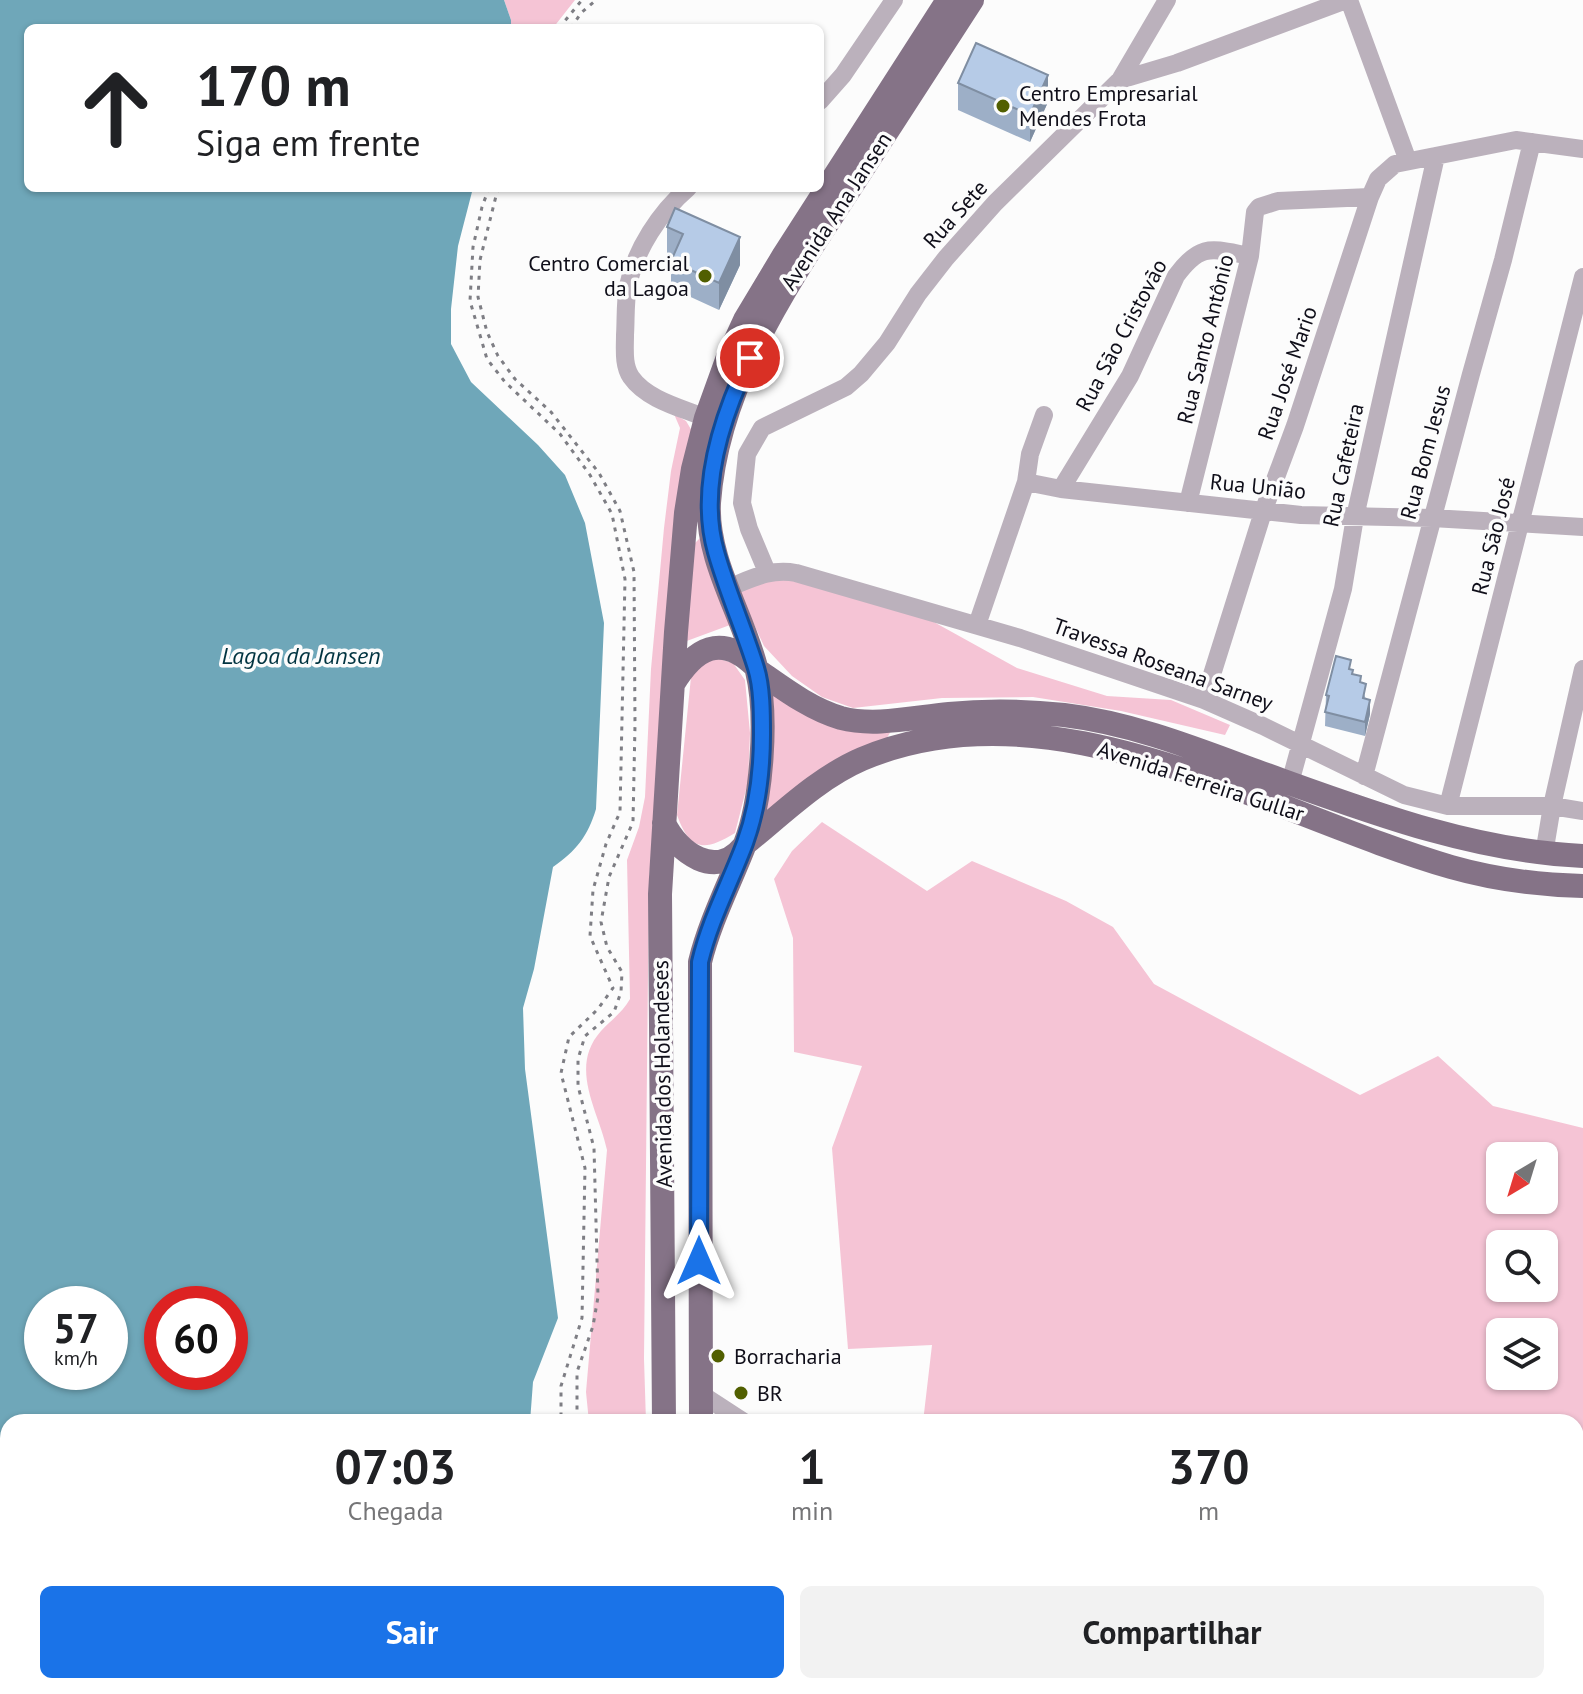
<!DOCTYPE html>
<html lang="pt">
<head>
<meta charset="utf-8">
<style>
	body { margin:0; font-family:"PT Sans",sans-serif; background:#f2f2f2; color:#202124; height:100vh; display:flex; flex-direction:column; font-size:30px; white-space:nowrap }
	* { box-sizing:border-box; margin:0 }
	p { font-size:26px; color:#757577 }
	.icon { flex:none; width:44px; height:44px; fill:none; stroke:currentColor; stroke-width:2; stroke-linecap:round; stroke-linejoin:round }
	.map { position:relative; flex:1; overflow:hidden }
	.drawer { position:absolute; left:0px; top:1414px; width:1584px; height:280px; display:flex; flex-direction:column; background:#fff; border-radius:24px 24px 0 0; box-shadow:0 2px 6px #0004 }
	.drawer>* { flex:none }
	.hud { position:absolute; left:24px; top:24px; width:800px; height:168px; border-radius:12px; box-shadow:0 2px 6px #0004; background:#fff; color:#202124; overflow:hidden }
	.needle { width:52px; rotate:218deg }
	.tools { position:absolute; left:1486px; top:1142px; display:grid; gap:16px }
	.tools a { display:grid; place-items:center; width:72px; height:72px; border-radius:12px; background:#fff; box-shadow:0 2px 6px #0004; font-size:40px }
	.speed { position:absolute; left:24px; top:1286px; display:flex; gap:16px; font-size:40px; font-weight:700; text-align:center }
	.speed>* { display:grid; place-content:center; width:104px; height:104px; border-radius:50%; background:#fff; box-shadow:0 2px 6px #0004; line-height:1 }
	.speed small { font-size:20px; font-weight:400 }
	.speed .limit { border:12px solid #d22; background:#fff; color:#111 }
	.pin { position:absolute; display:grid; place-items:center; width:68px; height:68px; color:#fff; margin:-34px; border:4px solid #fff; border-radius:50%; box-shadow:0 2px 8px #0007 }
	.me { position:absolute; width:88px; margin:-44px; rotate:0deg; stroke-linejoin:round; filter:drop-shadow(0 0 6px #0008) }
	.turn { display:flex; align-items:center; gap:28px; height:168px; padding:0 40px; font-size:36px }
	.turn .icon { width:104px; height:104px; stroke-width:2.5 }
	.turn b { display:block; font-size:56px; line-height:68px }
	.eta { display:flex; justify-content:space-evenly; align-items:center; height:136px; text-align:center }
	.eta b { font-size:48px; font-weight:800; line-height:56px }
	.action { display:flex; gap:16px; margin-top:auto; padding:16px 40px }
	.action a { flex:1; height:92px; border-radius:12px; background:#1a73e8; color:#fff; font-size:32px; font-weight:800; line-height:92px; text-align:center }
	.action a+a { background:#f2f2f2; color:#202124 }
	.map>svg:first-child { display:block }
</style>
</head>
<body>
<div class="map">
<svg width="1583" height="1694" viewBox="0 0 1583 1694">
	<rect width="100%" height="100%" fill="#fcfcfc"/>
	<path fill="#f5c4d5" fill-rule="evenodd" d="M504,0H575L553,28H511V20Z
		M674,414L686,421L692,431L649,879L644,1359L646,1422H589L586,1392L607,1150C599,1111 568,1068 601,1031C611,1020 622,1013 630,999L627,860L639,827L645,797L651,669L664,528L671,471L680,428Z
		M701,537L730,625L684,642L690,548Z
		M785,578L923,616L1017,668L1107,696L1171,700L1230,725L1225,735L1121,711L1033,697L942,698L853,708L822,697L792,676L764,646L739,592L754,583Z
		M716,658L733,663L745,680L750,733L748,782L735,833C704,852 690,851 677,815L691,677L703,662Z
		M769,688L891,731L884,743L766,818Z
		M822,822L927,891L972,861L1066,901L1113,927L1154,984L1360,1095L1438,1056L1493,1106L1583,1128V1572L1576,1571V1422H923L932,1345L848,1349L832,1148L862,1066L794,1052L793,938L774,879L792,851ZM1544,1156V1200H1500V1156ZM1544,1244V1288H1500V1244ZM1544,1332V1376H1500V1332Z
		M548,1686H652V1694H546Z"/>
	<path fill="#6fa7b9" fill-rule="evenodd" d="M0,0H504L511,20V28H28V188H473L458,246L451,309V344L471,382L538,445L565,475L585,523L604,623L596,809C588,836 576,851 553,867L534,969L523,1008L525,1069L558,1318L533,1382L530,1422H8V1686H461L457,1694H0ZM42,1304H110V1372H42ZM162,1304H230V1372H162Z"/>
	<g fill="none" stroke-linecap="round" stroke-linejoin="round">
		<path stroke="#7e7e84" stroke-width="3" stroke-dasharray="4 6" stroke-linecap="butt" d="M559,28L582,0
			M571,28L581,13L596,0
			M489,188L482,207L473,247L470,301L487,359L505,382L560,434L590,475L612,514L625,579L620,812L606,844L593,890L590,936L613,988L598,1009L569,1037L561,1073L585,1168L582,1318L561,1386V1422
			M498,188L480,260L478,297L487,332L498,356L515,379L551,412L599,473L620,511L634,572L635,725L633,822L609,877L601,922L607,947L622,972L621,992L614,1012L585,1036L578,1059V1086L594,1148L598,1297L593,1326L577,1372V1422
			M491,1694L494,1686
			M504,1694L508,1686"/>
		<path stroke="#bbb1bc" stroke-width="18" d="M1349,0L1408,161
			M1120,80L1167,0
			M820,101L843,75L894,0
			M688,188C660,212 635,250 628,286C625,302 626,319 625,335C625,349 623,365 631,377C647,400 682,408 706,418
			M1026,482L1061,489L1301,515L1432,518L1583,527
			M1061,489L1130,376L1176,276C1201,242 1212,249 1250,256
			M1188,503L1250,256L1255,212L1259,207L1278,201L1370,197L1378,179L1395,164L1516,140L1583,149
			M767,572L749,529L742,503L747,454L762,428L846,387L861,374L887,343L918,294L946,258L995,203L1120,80L1177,63L1346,0
			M728,588C751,579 770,568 796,573L1020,638L1204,700L1263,726L1404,795L1448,806H1552L1583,811
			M977,625L1026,482L1030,454L1044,415
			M1204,700L1263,512L1295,426L1370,197
			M1364,776L1471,374L1503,260L1532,142
			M1290,783L1343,589L1355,517L1436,156
			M1448,806L1583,277
			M1544,854L1552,806L1583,669
			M701,1394L744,1422
			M1576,1580L1583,1581
			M896,1694V1686
			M1073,1694V1686
			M1250,1694L1251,1686
			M1432,1694V1686"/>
		<path stroke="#857387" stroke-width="24" d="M757,670C783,688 810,709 841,718C875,727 915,717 949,714C987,710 1027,711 1064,715C1131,723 1194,748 1256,771C1362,809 1469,851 1583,856
			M673,684C695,648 721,633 755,666
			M664,823C678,853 716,880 743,847
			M745,844C782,814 818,778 862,759C1055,678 1268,814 1451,867C1493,879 1540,885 1583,886
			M664,1422L660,894L676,632L686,513L693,469L706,418L728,357L745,320L784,255L948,0
			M701,1422L700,962C710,921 730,883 745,844C762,801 768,716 757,671C744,616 706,561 709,503C717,385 788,283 851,187C891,125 932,62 972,0
			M668,1686V1694
			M704,1686V1694"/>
	</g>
	<path fill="#9dafc7" d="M958,83L1048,102L1030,142L958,110Z
		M675,208L740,265L719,310L671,288V261L672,257L667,254V227Z
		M1351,669L1353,674L1361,683L1370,714L1365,736L1325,726L1326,695Z
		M584,1686H623V1691L619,1694H584Z"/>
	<path fill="#7f8ea2" d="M1048,75V102L1030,142V115Z
		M740,237V265L719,310V283Z
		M1370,700V714L1365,736V722Z
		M614,1686H623V1691L619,1694H615Z"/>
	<path fill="#b6cbe7" stroke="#7f8ea2" stroke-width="2" d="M976,43L1048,75L1030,115L958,83Z
		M675,208L740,237L719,283L671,261L683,234L667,227Z
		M1336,656L1351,660L1349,669L1353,670L1352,674L1361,676L1360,682L1366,684L1363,698L1370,700L1365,722L1325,712L1329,696L1326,695Z
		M585,1686H614L615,1689L585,1690Z
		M772,1686H885V1694H772Z"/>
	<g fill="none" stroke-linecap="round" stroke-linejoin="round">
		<g stroke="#114b97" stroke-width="20">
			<path id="route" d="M699,1261L700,962C710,920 730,883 745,843C757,810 762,769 762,734C762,714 762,687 756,668C744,629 727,591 716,552C698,489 722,416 750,358"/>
		</g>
		<use href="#route" stroke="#1a73e8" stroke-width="14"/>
	</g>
	<g fill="#515f00" stroke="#fcfcfc" stroke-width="3">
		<circle cx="1003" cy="106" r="8"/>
		<circle cx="705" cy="276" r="8"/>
		<circle cx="718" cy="1356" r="8"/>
		<circle cx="741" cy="1393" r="8"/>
	</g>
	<g text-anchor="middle" stroke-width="7" stroke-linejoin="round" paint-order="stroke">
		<g font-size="22" fill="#0f0e19" stroke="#fcfcfc" text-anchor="start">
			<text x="1019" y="101">Centro Empresarial<tspan x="1019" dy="25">Mendes Frota</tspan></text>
			<text x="689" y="271" text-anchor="end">Centro Comercial<tspan x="689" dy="25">da Lagoa</tspan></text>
			<text x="734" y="1364">Borracharia</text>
			<text x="757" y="1401">BR</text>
		</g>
		<g font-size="22" fill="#0f0e19" stroke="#fcfcfc">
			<text transform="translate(836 211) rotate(-57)" y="8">Avenida Ana Jansen</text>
			<text transform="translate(955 214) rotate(-48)" y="8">Rua Sete</text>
			<text transform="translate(1121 335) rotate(-62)" y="8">Rua São Cristovão</text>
			<text transform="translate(1205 339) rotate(-76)" y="8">Rua Santo Antônio</text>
			<text transform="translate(1287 373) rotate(-71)" y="8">Rua José Mario</text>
			<text transform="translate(1425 452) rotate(-75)" y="8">Rua Bom Jesus</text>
			<text transform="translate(1343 465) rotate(-78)" y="8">Rua Cafeteira</text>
			<text transform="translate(1258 486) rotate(6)" y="8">Rua União</text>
			<text transform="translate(1493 536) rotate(-76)" y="8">Rua São José</text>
			<text transform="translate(1163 664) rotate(20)" y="8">Travessa Roseana Sarney</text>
			<text transform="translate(1201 781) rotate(18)" y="8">Avenida Ferreira Gullar</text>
			<text transform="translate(662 1074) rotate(-91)" y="8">Avenida dos Holandeses</text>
		</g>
		<g font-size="24" font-style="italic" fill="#003340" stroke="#fcfcfc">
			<text x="301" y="664">Lagoa da Jansen</text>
		</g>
	</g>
</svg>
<div class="tools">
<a><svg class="needle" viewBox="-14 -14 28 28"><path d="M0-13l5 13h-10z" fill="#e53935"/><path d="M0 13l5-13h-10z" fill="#757577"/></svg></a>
<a><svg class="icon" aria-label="search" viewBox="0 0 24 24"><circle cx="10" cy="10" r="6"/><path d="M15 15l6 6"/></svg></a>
<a><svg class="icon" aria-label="layers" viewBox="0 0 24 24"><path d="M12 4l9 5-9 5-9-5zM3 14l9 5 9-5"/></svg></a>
</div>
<div class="speed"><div>57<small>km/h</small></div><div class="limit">60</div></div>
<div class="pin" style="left:750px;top:358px;background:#d93025"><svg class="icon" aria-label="arrive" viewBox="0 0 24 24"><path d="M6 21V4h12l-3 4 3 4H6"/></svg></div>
<svg class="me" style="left:699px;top:1261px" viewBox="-20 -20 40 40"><path d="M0-17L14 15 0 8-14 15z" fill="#1a73e8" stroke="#fff" stroke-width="4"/></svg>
<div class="hud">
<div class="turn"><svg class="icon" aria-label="ahead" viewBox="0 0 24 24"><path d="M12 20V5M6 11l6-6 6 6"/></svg><div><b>170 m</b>Siga em frente</div></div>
</div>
<section class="drawer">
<div class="eta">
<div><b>07:03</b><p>Chegada</p></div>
<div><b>1</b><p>min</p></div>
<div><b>370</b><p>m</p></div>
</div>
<div class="action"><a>Sair</a><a>Compartilhar</a></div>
</section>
</div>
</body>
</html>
